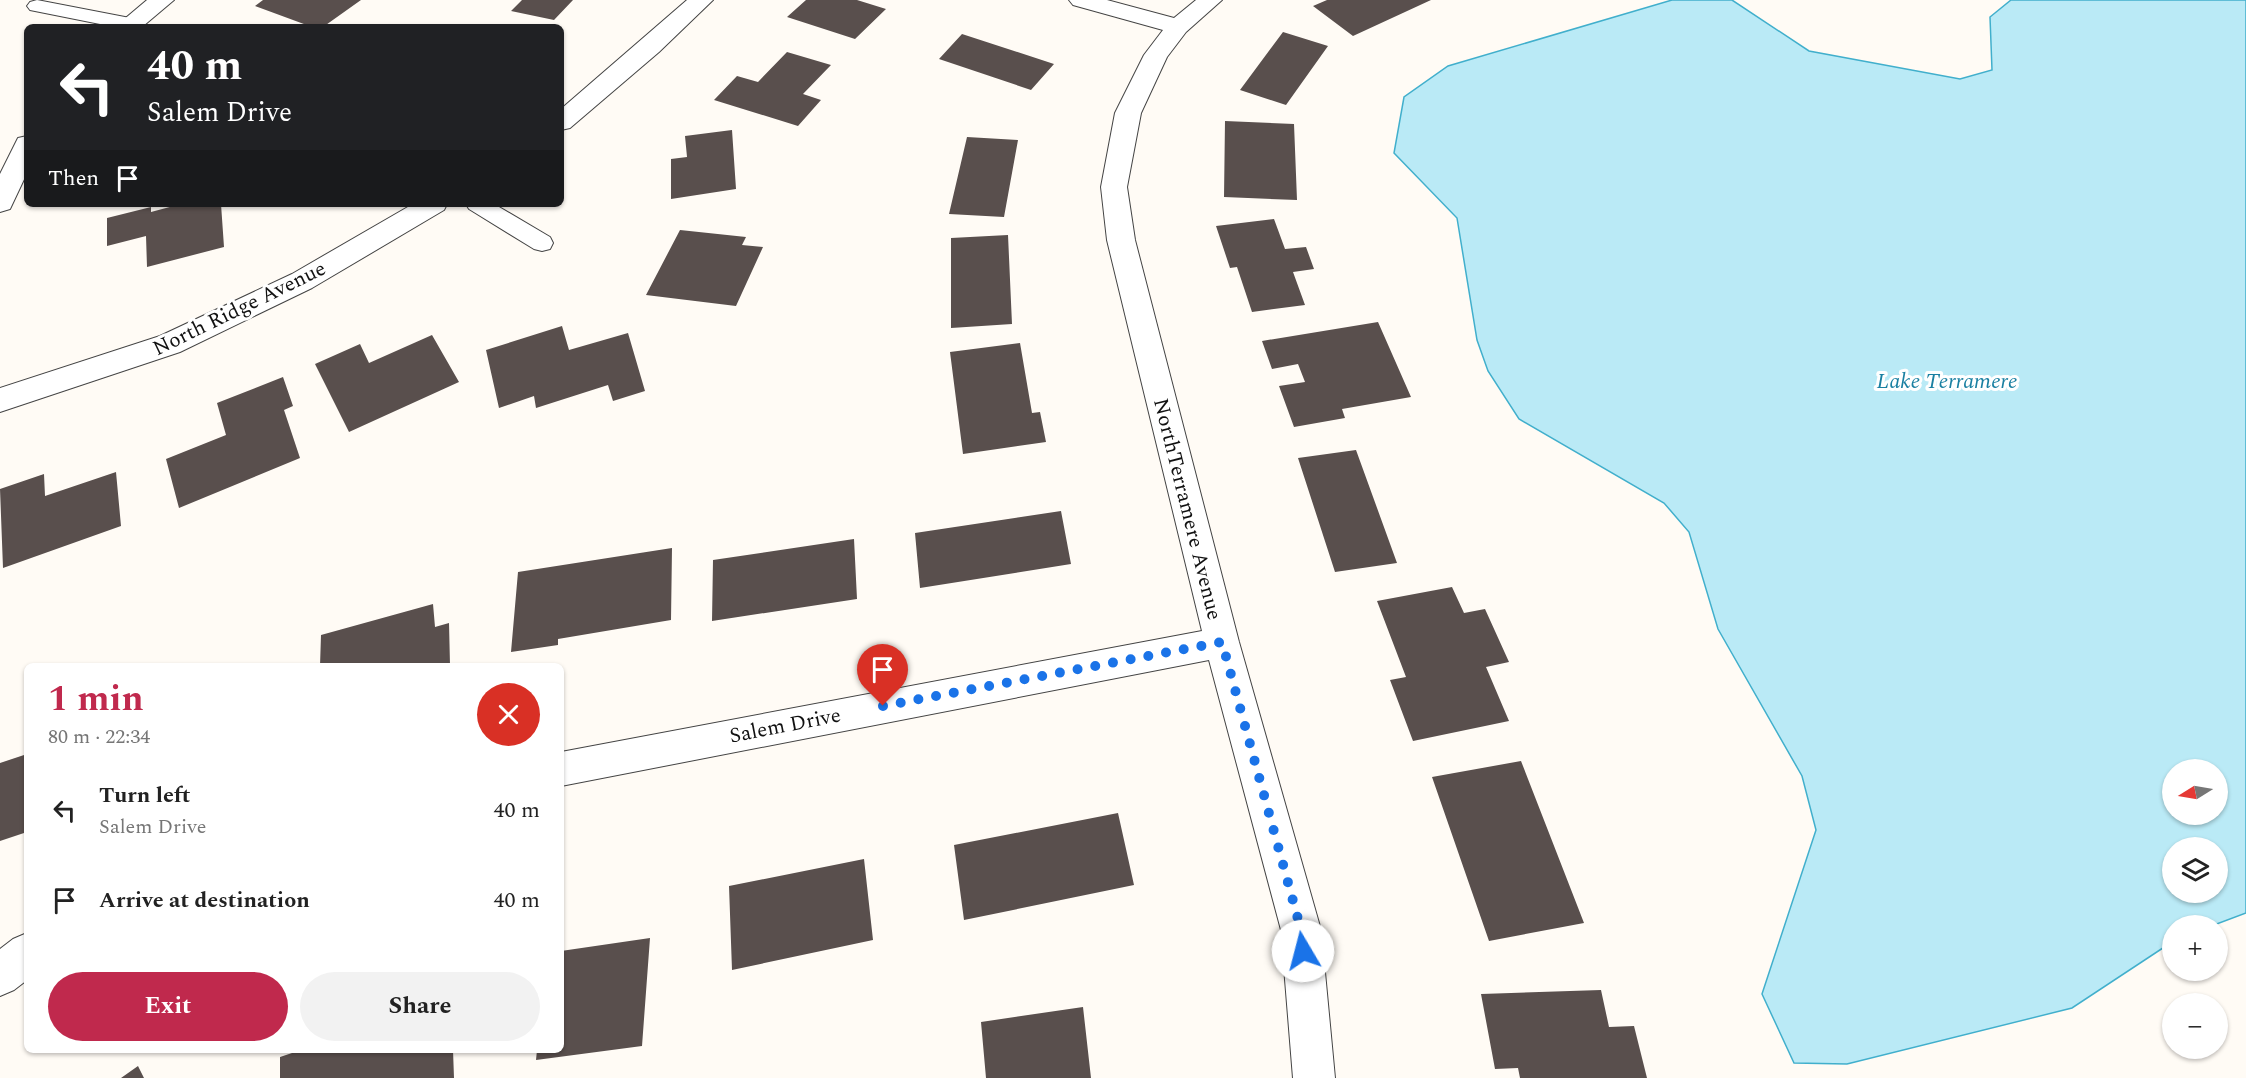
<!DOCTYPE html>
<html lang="en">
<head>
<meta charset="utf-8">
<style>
	body { margin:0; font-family:Spectral,serif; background:#f2f2f2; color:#222; height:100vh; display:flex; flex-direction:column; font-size:22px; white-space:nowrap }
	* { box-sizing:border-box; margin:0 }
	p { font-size:20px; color:#767676 }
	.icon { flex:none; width:33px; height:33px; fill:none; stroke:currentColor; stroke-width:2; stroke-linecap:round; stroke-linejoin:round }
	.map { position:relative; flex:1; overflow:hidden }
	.side { position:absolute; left:24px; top:663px; width:540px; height:390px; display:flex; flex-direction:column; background:#fff; border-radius:9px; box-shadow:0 2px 4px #0004 }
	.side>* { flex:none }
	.hud { position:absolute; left:24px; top:24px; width:540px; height:183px; border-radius:9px; box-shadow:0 2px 4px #0004; background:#202124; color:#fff; overflow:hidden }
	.needle { width:39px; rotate:259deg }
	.controls { position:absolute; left:2162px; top:759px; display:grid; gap:12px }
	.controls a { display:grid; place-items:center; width:66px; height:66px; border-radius:50%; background:#fff; box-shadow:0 2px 4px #0004; font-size:30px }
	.pin { position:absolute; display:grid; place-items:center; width:51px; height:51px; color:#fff; margin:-62px -26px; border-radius:50% 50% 50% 0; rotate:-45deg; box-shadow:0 0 6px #0007 }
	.pin .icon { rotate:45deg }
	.me { position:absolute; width:66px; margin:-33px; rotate:352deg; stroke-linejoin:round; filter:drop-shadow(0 0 4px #0008) }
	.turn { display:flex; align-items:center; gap:21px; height:126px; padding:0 24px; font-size:27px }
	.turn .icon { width:78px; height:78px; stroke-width:2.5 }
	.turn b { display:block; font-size:42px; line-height:51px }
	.then { display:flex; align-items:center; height:57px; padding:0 24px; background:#0003; gap:12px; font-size:22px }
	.round { display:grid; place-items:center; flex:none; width:63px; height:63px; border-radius:32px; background:#f2f2f2 }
	.summary { display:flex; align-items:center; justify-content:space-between; height:102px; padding:0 24px }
	h1 { font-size:36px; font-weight:700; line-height:45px; color:#c0294d }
	.button { display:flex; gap:12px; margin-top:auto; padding:12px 24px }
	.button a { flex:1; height:69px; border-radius:36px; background:#c0294d; color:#fff; font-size:24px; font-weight:700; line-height:69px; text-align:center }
	.button a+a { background:#f2f2f2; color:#222 }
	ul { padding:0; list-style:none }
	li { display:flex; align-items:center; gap:18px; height:90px; padding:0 24px }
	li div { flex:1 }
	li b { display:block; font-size:22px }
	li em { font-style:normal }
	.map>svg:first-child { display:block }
</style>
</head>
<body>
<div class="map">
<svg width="2246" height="1078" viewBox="0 0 2246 1078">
	<rect width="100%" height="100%" fill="#fffbf5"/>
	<path fill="#baeaf6" stroke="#41afcc" stroke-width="1.5" fill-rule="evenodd" d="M1672,0H1732L1809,51L1960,79L1992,70L1990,17L2011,0H2246V913L2214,925L2172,926V942L2072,1008L1847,1064L1794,1063L1762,994L1816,830L1802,776L1718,629L1689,532L1664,503L1519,419L1488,371L1477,340L1457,218L1394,153L1404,97L1448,66ZM2172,770H2217V814H2172ZM2172,848H2217V892H2172Z"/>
	<path fill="#594f4d" d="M263,0H361L323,27H312L255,6Z
		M522,0H573L554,20L511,11Z
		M806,0H857L886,9L855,39L787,17Z
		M1327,0H1431L1353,36L1313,6Z
		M1283,32L1328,46L1286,105L1240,90Z
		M962,34L1054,64L1031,90L939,59Z
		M787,52L831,65L803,94L821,100L798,126L714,100L737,76L758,82Z
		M1225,121L1294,124L1297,200L1224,197Z
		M732,130L736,189L671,199V159L687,157L685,136Z
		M967,137L1018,140L1004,217L949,214Z
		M181,204H221L224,247L147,267L146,236L107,246V218L151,207V212Z
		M1274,219L1285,249L1306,247L1314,269L1293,272L1305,305L1252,312L1237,267L1230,268L1216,226Z
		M680,230L746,237L742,245L763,247L736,306L646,295Z
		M1008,235L1012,324L951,328V238Z
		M1378,322L1411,397L1342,409L1345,418L1294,427L1279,386L1305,382L1298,364L1272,369L1262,341Z
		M562,326L569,350L628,333L645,391L613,401L608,385L536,408L534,396L499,408L486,350Z
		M432,335L459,382L349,432L315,364L360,344L369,363Z
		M1020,343L1032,413L1040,412L1046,442L963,454L950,352Z
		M283,377L293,406L284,410L300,458L179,508L166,459L226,435L217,403Z
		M1356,450L1397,563L1335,572L1298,458Z
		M116,472L121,526L3,568L0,489L44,474L45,496Z
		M1061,511L1071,564L920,588L915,533Z
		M854,539L857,599L712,621L713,560Z
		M672,548L671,620L558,639V645L511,652L518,572Z
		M1452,587L1464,613L1485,609L1509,662L1486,667L1509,721L1413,741L1390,680L1406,677L1377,601Z
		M433,604L435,627L449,623L450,665L320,666L321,635Z
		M27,754V832L0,841V763Z
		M1521,761L1584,923L1489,941L1432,777Z
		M1118,813L1134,885L964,920L954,845Z
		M864,859L873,940L732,970L729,886Z
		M650,938L642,1046L536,1060L537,1050H561V951Z
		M1601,990L1609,1027L1634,1026L1647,1078H1520L1518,1068L1495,1069L1481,994Z
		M1083,1007L1091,1078H986L981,1022Z
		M301,1050H453L454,1078H280V1057Z
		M138,1066L144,1078H121Z"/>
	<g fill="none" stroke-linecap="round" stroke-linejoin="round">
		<g stroke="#444" stroke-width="2">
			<path id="lane" d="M37,0L130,18L137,20L140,24L138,27H115L30,10L27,6L30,2Z
				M466,204H494L550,237L553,243L550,249L542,251L534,249L469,209Z"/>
		</g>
		<g stroke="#444" stroke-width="2">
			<path id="street" d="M147,0H174L142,27H115Z
				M687,0H713L659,52L570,128L561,130V109Z
				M1069,0H1107L1174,18L1196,0H1222L1186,32L1167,57L1141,113L1127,187L1135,240L1239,642L1321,930L1335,1078H1293L1281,930L1209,660L561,786V752L1202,631L1107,240L1101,187L1115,113L1144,55L1163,30L1073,5Z
				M27,136V173L10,209L0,212V174L18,138Z
				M413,204H447L444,210L312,288L180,352L0,412V388L160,336L292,274Z
				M27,933V980L14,990L0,996V949L13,939Z"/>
		</g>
		<use href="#lane" fill="#fff" fill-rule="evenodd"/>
		<use href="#street" fill="#fff" fill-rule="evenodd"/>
	</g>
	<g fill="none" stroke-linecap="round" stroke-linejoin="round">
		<path stroke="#1a73e8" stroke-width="10" stroke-dasharray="0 18" d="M883,706L1222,642L1301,930L1303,951"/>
	</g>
	<g text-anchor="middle" stroke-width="6" stroke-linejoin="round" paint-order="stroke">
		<g font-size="21" fill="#111" stroke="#fff">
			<text transform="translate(239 308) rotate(-26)" y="7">North Ridge Avenue</text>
			<text transform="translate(1188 509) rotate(76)" y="7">NorthTerramere Avenue</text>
			<text transform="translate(785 725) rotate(-11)" y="7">Salem Drive</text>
		</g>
		<g font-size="22" font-style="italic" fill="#1a80a2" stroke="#fff">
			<text x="1947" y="388">Lake Terramere</text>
		</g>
	</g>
</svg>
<div class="controls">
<a><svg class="needle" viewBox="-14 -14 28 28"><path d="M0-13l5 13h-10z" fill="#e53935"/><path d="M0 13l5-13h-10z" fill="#767676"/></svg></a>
<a><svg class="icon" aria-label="layers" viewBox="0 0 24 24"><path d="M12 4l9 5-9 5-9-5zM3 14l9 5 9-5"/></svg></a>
<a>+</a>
<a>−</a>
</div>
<div class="pin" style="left:883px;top:706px;background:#d93025"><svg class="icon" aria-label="arrive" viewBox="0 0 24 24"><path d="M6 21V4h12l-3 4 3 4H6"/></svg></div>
<svg class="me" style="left:1303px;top:951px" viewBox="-20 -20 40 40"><circle r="19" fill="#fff"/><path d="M0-13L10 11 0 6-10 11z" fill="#1a73e8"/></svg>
<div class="hud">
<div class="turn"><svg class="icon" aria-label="left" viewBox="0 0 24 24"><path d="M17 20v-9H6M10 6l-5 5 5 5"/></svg><div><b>40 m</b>Salem Drive</div></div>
<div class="then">Then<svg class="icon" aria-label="arrive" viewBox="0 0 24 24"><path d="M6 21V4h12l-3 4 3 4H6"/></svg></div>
</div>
<section class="side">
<div class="summary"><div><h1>1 min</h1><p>80 m · 22:34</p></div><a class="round" style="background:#d93025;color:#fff"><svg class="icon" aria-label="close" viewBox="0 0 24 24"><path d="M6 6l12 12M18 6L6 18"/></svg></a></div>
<ul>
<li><svg class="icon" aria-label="left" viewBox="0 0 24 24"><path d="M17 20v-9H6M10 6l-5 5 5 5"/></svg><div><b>Turn left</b><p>Salem Drive</p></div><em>40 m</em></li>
<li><svg class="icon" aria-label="arrive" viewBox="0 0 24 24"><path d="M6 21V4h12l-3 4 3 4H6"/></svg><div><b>Arrive at destination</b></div><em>40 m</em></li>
</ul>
<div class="button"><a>Exit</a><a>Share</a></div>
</section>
</div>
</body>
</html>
